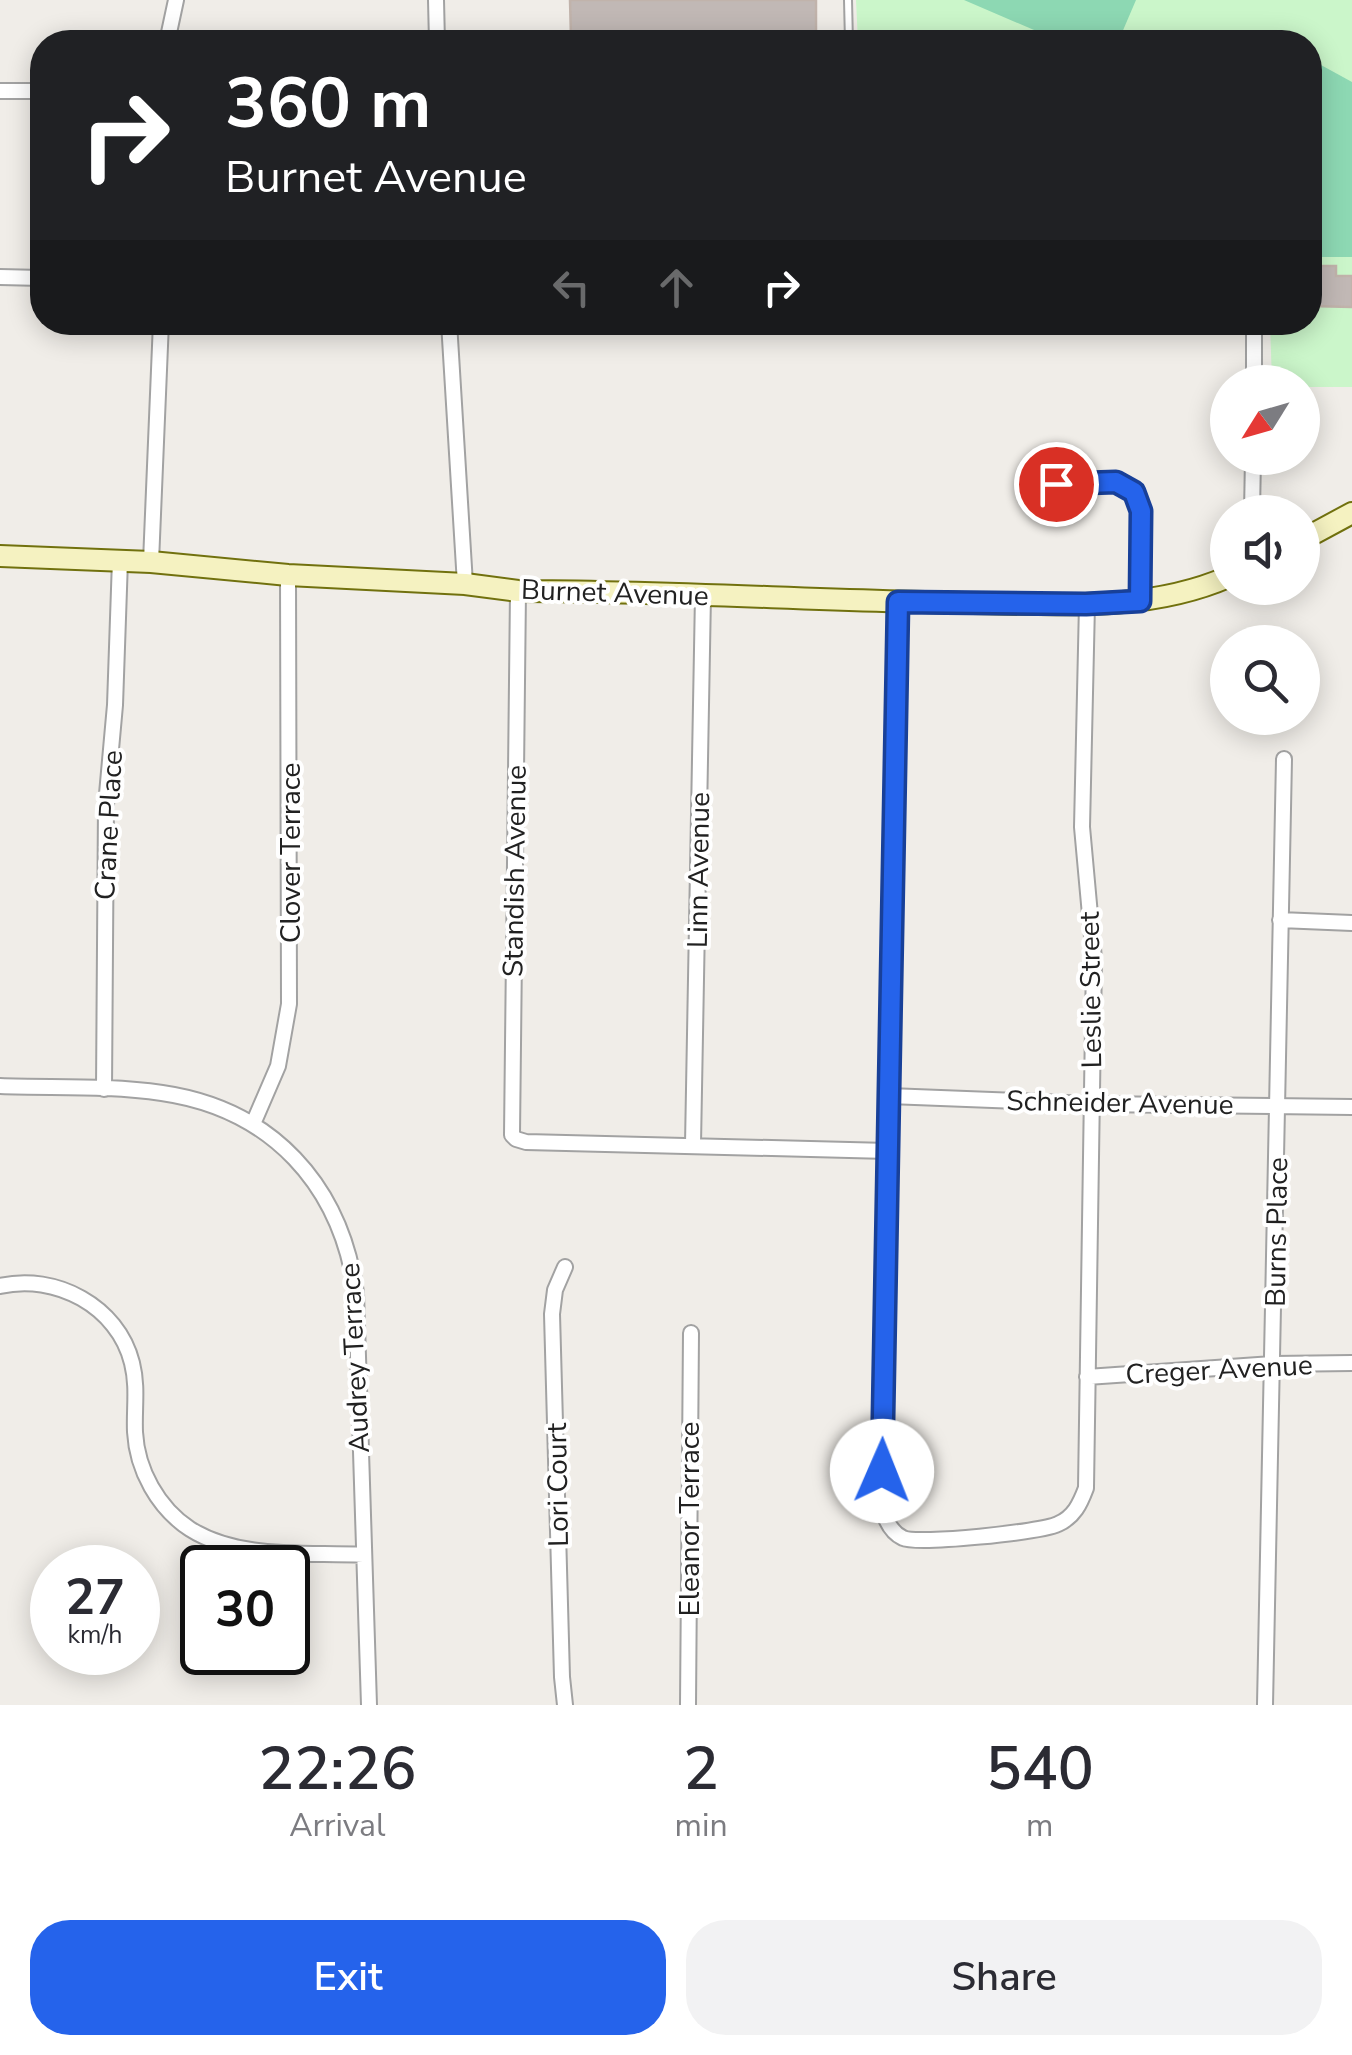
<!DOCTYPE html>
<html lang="en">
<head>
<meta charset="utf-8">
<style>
	body { margin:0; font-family:"Nunito Sans",sans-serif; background:#f2f2f3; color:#2b2b33; height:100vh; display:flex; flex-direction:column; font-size:38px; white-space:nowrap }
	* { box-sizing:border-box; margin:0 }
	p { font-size:32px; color:#7c7c81 }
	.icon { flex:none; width:55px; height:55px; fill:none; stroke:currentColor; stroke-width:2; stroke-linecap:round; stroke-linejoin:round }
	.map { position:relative; height:1705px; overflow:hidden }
	.drawer { display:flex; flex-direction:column; background:#fff; flex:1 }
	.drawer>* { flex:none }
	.top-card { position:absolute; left:30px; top:30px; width:1292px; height:305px; border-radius:40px; box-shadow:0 5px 25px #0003; background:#202124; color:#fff; overflow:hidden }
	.needle { width:65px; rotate:233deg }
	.fabs { position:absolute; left:1210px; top:365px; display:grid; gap:20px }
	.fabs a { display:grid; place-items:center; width:110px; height:110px; border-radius:50%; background:#fff; box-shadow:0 5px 25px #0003; font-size:50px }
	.speed { position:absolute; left:30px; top:1545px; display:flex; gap:20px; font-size:50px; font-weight:700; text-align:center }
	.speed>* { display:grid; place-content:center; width:130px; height:130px; border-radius:50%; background:#fff; box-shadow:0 5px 25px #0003; line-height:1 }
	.speed small { font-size:25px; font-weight:400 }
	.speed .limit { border:5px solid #111; border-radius:15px; background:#fff; color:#111 }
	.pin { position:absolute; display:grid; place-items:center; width:85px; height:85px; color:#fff; margin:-42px; border:5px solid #fff; border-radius:50%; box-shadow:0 2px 10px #0007 }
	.me { position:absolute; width:110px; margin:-55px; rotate:1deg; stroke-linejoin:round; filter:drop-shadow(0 0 8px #0008) }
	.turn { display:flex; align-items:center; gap:35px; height:210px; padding:0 30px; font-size:45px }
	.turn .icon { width:130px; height:130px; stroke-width:2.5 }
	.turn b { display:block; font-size:70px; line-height:85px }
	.lanes { display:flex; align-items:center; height:95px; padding:0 30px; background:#0003; justify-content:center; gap:50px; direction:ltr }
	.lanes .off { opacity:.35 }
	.eta { display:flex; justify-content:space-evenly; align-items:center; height:170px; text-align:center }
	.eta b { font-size:60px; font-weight:600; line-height:70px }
	.cta { display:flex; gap:20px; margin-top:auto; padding:20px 30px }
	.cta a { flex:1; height:115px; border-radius:40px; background:#2563eb; color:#fff; font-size:40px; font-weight:600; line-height:115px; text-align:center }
	.cta a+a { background:#f2f2f3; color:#2b2b33 }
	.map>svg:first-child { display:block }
</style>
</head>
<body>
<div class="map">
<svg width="1352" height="1705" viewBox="0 0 1352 1705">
	<rect width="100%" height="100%" fill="#f0ede8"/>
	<path fill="#cbf6ca" d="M856,0H1352V387H1303L1302,382H1272L1270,323L1310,322V42H858Z"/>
	<path fill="#8dd8b3" d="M964,0H1136L1118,42H1062Z
		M1310,59L1352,82V257H1310Z"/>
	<path fill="#c1b8b5" stroke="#c1b3ab" stroke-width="2.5" d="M570,0H816V35L571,37Z
		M1317,266H1336V276H1352V307L1310,306V275H1317Z"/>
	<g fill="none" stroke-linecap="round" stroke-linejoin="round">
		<g stroke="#a2a2a2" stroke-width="10">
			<path id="lane" d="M848,0L849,42"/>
		</g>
		<g stroke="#a2a2a2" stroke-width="18">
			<path id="street" d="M436,0L437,42
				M167,42L176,0
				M0,91H42
				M0,277L42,278
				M449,322L465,584
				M1251,322L1254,331V382
				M1026,485L1116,482C1131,488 1138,494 1141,511L1139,601
				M1252,512L1253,458
				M151,562L161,322
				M518,591L512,1135L516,1139L526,1142L888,1151
				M898,602L882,1507C885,1519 890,1532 903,1538C917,1545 1042,1532 1058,1524C1074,1517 1080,1504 1086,1488L1094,959L1082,827L1087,604
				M1280,920L1352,923
				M0,1086C54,1088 109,1085 162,1093C272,1109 341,1185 356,1293L369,1705
				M104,1089L106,805L115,705L120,560
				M889,1096L1091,1104L1352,1107
				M253,1124L278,1066L289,1004L288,575
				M693,1144L703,595
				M565,1267L555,1290L552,1314L562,1677L565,1705
				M0,1286C55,1273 118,1306 132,1363C138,1387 134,1408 135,1432C137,1470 158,1508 190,1529C239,1560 306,1552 363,1555
				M1087,1377L1274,1364L1352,1363
				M688,1705L691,1333
				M1265,1705L1284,759"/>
		</g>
		<g stroke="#71710e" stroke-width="24">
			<path id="secondary" d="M1302,540L1352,513
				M0,556L151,562L288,575L465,584L518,591C670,591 822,601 973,603C1058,604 1148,612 1228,577"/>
		</g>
		<use href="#lane" stroke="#fff" stroke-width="6"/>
		<use href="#street" stroke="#fff" stroke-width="14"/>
		<use href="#secondary" stroke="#f5f2c1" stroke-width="20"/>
	</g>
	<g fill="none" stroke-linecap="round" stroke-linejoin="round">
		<g stroke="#184099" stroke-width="25">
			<path id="route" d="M882,1471L898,602L1086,604L1140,601L1141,511L1134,492L1116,482L1056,484"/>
		</g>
		<use href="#route" stroke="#2563eb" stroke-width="18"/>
	</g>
	<g text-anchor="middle" stroke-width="8" stroke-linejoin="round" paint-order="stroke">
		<g font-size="28" fill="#212121" stroke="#fff">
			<text transform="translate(615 592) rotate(2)" y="10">Burnet Avenue</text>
			<text transform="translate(108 825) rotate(-87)" y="10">Crane Place</text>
			<text transform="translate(290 853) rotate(-90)" y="10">Clover Terrace</text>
			<text transform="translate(698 870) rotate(-89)" y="10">Linn Avenue</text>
			<text transform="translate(514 871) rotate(-89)" y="10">Standish Avenue</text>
			<text transform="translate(1090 990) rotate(-91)" y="10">Leslie Street</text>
			<text transform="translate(1120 1102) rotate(1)" y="10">Schneider Avenue</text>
			<text transform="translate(1276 1232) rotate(-89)" y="10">Burns Place</text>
			<text transform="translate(354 1358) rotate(-93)" y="10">Audrey Terrace</text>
			<text transform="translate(1219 1369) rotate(-3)" y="10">Creger Avenue</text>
			<text transform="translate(557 1485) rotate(-91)" y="10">Lori Court</text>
			<text transform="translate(689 1519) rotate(-90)" y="10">Eleanor Terrace</text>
		</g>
	</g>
</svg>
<div class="fabs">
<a><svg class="needle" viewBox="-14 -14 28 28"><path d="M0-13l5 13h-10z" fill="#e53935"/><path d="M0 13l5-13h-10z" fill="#7c7c81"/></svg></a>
<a><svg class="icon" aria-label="sound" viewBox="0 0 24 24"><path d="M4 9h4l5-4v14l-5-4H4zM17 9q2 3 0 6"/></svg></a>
<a><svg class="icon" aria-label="search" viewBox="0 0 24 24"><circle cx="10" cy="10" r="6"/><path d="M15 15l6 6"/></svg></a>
</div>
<div class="speed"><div>27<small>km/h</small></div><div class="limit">30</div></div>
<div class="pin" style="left:1056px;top:484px;background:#d93025"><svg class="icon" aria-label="arrive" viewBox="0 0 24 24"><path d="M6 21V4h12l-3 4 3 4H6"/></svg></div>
<svg class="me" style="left:882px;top:1471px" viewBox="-20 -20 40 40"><circle r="19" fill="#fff"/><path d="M0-13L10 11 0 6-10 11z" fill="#2563eb"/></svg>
<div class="top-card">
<div class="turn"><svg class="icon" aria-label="right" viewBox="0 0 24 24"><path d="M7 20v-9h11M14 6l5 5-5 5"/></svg><div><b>360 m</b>Burnet Avenue</div></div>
<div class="lanes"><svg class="icon off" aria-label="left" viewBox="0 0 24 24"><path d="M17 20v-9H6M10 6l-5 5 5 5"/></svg><svg class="icon off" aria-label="ahead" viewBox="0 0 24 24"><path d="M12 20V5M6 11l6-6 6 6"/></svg><svg class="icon" aria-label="right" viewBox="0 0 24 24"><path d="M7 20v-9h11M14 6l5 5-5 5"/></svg></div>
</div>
</div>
<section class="drawer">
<div class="eta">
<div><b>22:26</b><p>Arrival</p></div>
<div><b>2</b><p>min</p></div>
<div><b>540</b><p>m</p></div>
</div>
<div class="cta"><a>Exit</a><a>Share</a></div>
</section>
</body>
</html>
